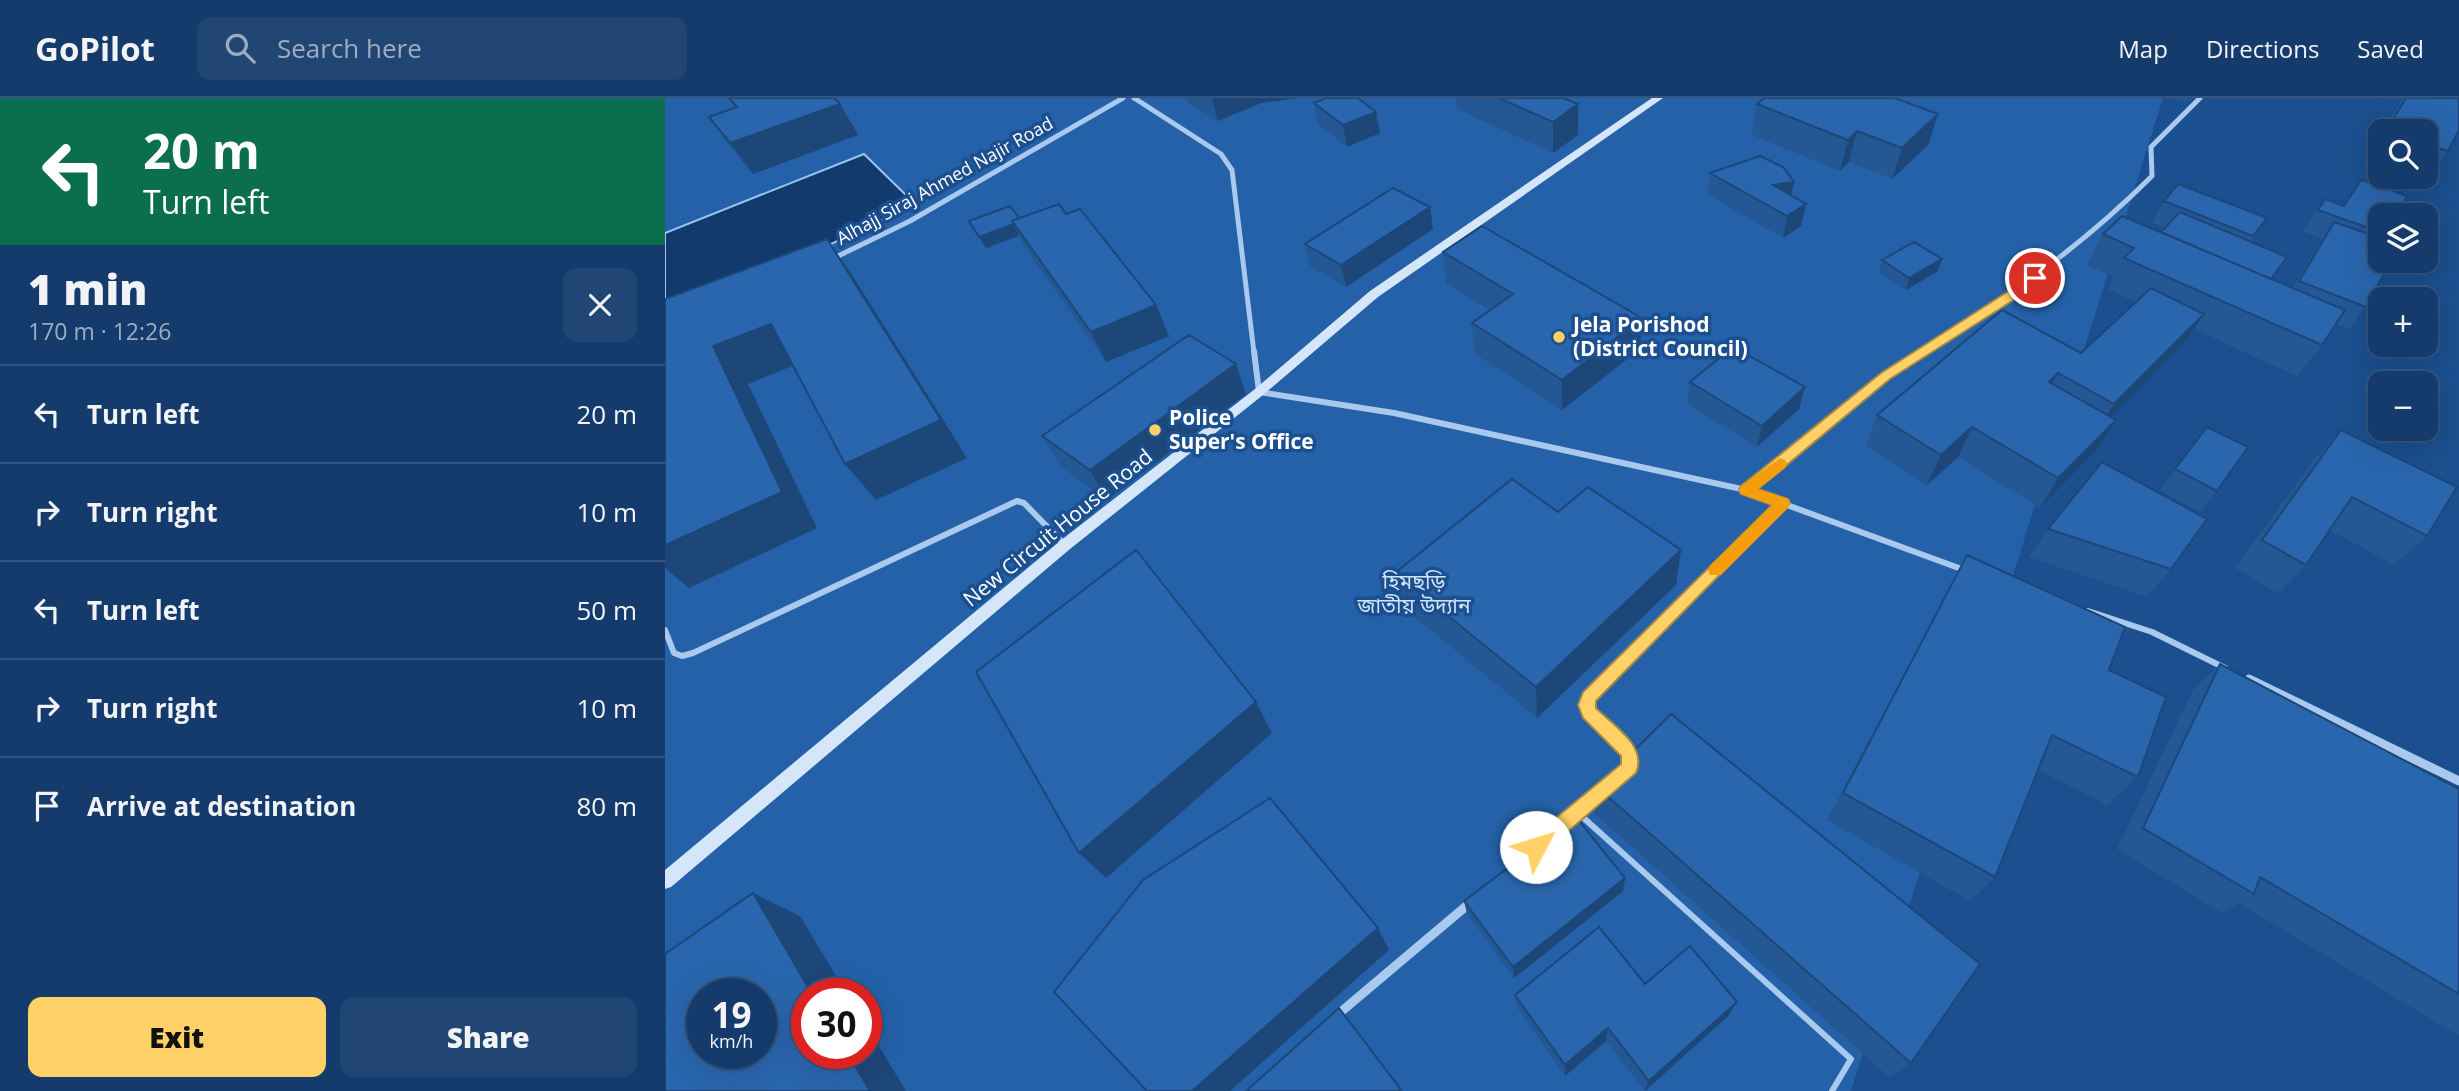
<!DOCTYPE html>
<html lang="en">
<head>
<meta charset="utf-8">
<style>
	body { margin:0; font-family:"Open Sans","Noto Sans Bengali",sans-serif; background:#214673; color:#f1f3f6; height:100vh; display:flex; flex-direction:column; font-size:26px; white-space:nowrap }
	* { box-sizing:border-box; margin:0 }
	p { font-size:23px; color:#9dadc1 }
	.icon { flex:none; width:38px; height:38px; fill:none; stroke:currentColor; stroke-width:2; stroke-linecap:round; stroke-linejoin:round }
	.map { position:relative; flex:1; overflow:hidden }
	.side { display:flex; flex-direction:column; background:#143b6b; width:665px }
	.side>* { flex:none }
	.hud { background:#0b6e4f; color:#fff; overflow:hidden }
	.controls { position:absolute; left:1703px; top:21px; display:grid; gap:14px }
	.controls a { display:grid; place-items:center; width:70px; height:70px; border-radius:14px; background:#143b6b; box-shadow:0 7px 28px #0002,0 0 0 2px #33557e; font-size:35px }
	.speed { position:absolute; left:21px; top:880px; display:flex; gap:14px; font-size:35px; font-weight:700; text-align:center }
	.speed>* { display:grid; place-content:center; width:91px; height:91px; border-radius:50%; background:#143b6b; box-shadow:0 7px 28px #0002,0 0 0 2px #33557e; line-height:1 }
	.speed small { font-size:18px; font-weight:400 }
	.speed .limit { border:10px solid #d22; background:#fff; color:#111 }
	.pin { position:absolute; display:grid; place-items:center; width:60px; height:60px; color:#fff; margin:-30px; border:4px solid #fff; border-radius:50%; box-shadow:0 2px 7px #0007 }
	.me { position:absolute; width:77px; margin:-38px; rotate:50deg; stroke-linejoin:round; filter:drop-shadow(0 0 5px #0008) }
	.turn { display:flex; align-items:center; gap:24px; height:147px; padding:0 28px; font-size:32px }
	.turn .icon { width:91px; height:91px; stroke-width:2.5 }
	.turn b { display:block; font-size:49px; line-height:60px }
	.round { display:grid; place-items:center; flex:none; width:74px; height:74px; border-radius:14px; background:#214673 }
	.head { display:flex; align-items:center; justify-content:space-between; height:119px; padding:0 28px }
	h1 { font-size:42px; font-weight:800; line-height:52px }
	.action { display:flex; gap:14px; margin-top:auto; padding:14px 28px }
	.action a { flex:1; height:80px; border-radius:14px; background:#ffd166; color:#111; font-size:28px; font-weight:800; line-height:80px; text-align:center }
	.action a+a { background:#214673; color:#f1f3f6 }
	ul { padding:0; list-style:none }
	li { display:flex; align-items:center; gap:21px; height:98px; padding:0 28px; border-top:2px solid #33557e }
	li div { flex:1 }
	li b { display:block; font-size:26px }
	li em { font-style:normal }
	header { display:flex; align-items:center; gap:42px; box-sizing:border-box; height:98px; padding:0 35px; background:#143b6b; border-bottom:2px solid #33557e }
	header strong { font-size:33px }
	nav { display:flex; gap:38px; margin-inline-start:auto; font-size:24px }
	.search { width:490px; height:63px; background:#214673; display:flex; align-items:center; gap:18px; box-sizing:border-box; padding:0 24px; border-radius:14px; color:#9dadc1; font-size:26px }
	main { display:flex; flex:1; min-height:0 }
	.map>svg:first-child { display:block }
</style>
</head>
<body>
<header>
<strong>GoPilot</strong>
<div class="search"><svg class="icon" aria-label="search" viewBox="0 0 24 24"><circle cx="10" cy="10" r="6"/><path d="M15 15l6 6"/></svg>Search here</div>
<nav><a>Map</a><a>Directions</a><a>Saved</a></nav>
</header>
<main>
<section class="side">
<div class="hud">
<div class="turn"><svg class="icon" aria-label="left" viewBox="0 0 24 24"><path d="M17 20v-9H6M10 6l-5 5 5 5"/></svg><div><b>20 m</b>Turn left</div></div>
</div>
<div class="head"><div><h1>1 min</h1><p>170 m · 12:26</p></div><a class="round"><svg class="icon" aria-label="close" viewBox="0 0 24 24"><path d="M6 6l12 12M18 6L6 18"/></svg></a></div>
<ul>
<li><svg class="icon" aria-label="left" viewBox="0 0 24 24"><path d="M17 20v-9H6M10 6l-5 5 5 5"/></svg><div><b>Turn left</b></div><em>20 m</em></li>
<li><svg class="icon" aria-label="right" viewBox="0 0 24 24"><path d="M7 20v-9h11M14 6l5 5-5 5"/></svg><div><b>Turn right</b></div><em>10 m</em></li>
<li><svg class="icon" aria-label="left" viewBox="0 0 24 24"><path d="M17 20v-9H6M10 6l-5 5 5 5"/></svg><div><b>Turn left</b></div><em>50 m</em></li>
<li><svg class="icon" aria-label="right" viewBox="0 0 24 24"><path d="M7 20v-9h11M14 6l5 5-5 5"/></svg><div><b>Turn right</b></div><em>10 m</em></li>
<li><svg class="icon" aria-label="arrive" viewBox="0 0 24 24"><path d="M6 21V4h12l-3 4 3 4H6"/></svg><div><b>Arrive at destination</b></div><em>80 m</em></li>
</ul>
<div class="action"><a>Exit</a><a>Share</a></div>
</section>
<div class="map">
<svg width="1794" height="993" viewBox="0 0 1794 993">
	<rect width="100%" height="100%" fill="#1b4f8f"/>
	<path fill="#2461a8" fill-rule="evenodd" d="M0,0H1498L1186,993H0ZM37,896H96V956H37ZM142,896H201V956H142Z"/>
	<path fill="#123a6d" stroke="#9cc4f0" stroke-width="2" d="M199,56L250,106L99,178L0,213V135Z"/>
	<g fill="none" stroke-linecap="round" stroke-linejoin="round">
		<path stroke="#a9c9ee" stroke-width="6" d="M912,714L1186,961L1167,993"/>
		<path stroke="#a9c9ee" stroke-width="5" d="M469,0L556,56L567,72L589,255
			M167,161L245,123L458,0
			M1256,255C1341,201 1415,150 1487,78L1486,49L1535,0"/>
		<path stroke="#a9c9ee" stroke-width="6" d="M589,253L594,294L729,315L1081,392L1302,473
			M1081,392L1220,278L1258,253
			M1423,513L1487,534L1560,570
			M0,532L9,555L17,558L28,555L352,403L359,405L400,447
			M944,580L1118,405"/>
		<path stroke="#a9c9ee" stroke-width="9" d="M946,578C935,589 920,598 924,615L965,655V666
			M1584,581L1794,683
			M863,755L937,693
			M671,918L806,804"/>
		<path fill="#d6e6fa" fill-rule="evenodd" d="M987,0H998L713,199L598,297L405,451L6,789L0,791V772L395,443L590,291L705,193Z"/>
	</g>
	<path fill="#245895" d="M63,0H169L175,6L193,37L88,76L66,50L44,19L70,10Z
		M521,0H632L596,5L553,23L522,4Z
		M791,0H898L913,6V37L888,55L792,11Z
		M1505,0H1525L1520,5Z
		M1738,0H1794L1783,53L1759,84L1742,79H1760V33H1717Z
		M649,5L715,35L682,49L653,26Z
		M1092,6L1273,16L1263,47L1227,81L1184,64L1175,73L1087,37Z
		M1715,37V70L1699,64Z
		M1045,75L1129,84L1126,98L1136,128L1118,140L1042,96Z
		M1696,82L1715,117V163L1701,209L1684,231L1671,226L1657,247L1632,278L1529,231L1518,247L1447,319L1432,352L1375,410L1293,359L1262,387L1201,348L1212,317L1416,255L1470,204L1443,191L1449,179L1422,167L1438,136L1496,134L1500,130L1487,125L1499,103L1602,120L1586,144L1607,181L1627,190L1657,141L1637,133L1660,101L1678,108Z
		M765,109L768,131L681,189L645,168L640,146Z
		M401,116L491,207L504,238L441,264L363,154L354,138L321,150L304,123L354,120Z
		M778,154L977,220L975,251L897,312L810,256L807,225L825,212L781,185Z
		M1217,162L1273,173L1241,192L1214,174Z
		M1025,284L1134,311L1092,349L1022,306Z
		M581,296L442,402L395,368L377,338Z
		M1542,329L1552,393L1535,414L1495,392Z
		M1676,332L1762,438L1729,467L1665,432L1641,467L1613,495L1570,470L1649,362Z
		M893,414L1011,487L872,620L738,509L730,475Z
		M1383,431L1506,471L1482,499L1364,459Z
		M1302,457L1444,572L1473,679L1442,707L1373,672L1330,779L1305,803L1162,722Z
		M1555,566L1794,691V938L1574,805L1557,815L1452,751L1528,592Z
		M932,689L1246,965L1224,979L930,716Z
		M960,780L958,793L849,880L802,816L799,803Z
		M980,886L1063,918L980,993L941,943L900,978L853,911L850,897Z"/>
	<path fill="#1d4779" d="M547,0H632L596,5L553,23Z
		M175,6L193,37L88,76L65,45Z
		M913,6V37L888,55V24Z
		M711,14L715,35L682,49L678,27Z
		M1273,16L1263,47L1227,81L1237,50Z
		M1192,33L1184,64L1175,73L1183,42Z
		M1129,84L1125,106L1108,87Z
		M1141,106L1136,128L1118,140L1122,118Z
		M765,109L768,131L681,189L676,167Z
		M349,126L354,138L321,150L314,139Z
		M162,141L189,180L302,360L211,402L180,366Z
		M1277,161L1273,173L1241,192L1244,180Z
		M491,207L504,238L441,264L426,234Z
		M1539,216L1518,247L1430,336L1449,306Z
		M977,220L975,251L897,312V282Z
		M106,226L137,264L83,286L152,430L24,490L0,470V447L48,248Z
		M571,266L581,296L442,402L425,372Z
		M1393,275L1377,306L1384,284Z
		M1140,289L1134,311L1092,349L1097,328Z
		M1451,322L1432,352L1375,410L1393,380Z
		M1307,329L1293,359L1262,387L1276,357Z
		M1016,452L1011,487L872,620L871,589Z
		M591,604L607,635L441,780L414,755Z
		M960,780L958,793L849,880L848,869Z
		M88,795L135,818L182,896H147Z
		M713,830L724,852L565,993H527Z
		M1072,904L1063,918L980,993L984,983Z
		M201,927L241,993H205L183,956H201Z
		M943,930L941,943L900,978V967Z"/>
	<path fill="#2a66ad" stroke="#1d4779" stroke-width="2" fill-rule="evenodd" d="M64,0H169L175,6L65,45L44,19L72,9Z
		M661,0H693L711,14L678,27L649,5Z
		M834,0H898L913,6L888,24Z
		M1099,0H1230L1273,16L1237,50L1192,33L1183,42L1092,6Z
		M1741,0H1794V32L1783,53L1760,46V33H1721Z
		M1095,58L1118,69L1129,84L1108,87L1141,106L1122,118L1045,75Z
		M1696,82L1742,98L1731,117H1715V134L1653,112L1660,101L1679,108Z
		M1513,86L1602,120L1588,138L1499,103Z
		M728,90L765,109L676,167L640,146Z
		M394,106L401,116L415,111L491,207L426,234L347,123Z
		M345,108L354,120L347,123L349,126L314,139L304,123Z
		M1515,114L1622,159L1606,181L1496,134Z
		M1457,118L1680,212L1657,247L1459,160L1469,150L1438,136Z
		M1669,124L1715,140V163H1726L1701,209L1634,183Z
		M817,128L977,220L897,282L807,225L848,196L778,154Z
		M162,141L276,322L180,366L106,226L48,248L117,394L0,447V201Z
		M1249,144L1277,161L1244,180L1217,162Z
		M1486,190L1539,216L1449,306L1393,275L1384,284L1451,322L1393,380L1307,329L1276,357L1212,317L1337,212L1416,255Z
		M524,237L571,266L425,372L377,338Z
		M1068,249L1140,289L1097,328L1025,284Z
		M1542,329L1583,349L1552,393L1510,371Z
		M1676,332L1792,389L1762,438L1687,399L1641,467L1597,442Z
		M1437,364L1542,421L1506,471L1383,431Z
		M847,381L893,414L923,389L1016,452L871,589L730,475Z
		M471,452L591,604L414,755L311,574Z
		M1302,457L1460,529L1444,572L1501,599L1473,679L1387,637L1330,779L1178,695Z
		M1555,566L1794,691V896L1595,779L1589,796L1478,730Z
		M1006,616L1315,866L1246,965L932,689Z
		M605,700L713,830L527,993H482L389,894L478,782Z
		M911,719L960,780L848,869L799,803Z
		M88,795L147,896H142V956H183L205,993H0V856ZM37,896H96V956H37Z
		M934,829L980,886L1025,848L1072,904L984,983L943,930L900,967L850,897Z
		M674,910L737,993H581Z"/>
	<path fill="#ffd166" stroke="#a68842" stroke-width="2" d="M1370,176L1374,177V183L1355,198L1225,281L1093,391L1123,401L1125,405L931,603V610C948,627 983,648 971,675L878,755L871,758L864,755L862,749L864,742L956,666V658L918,620L913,607L918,594L1107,407L1076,396L1074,392L1076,388L1216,275Z"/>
	<path fill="#f59e0b" d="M1115,360L1120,362L1122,366L1120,370L1093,391L1123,401L1125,405L1123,410L1056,477H1045L1043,472L1045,468L1107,407L1076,396L1074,392L1076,388Z"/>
	<g fill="#ffd166" stroke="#1b4f8f" stroke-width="2.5">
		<circle cx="894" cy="239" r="7"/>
		<circle cx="490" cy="332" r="7"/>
	</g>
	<g text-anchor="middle" stroke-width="7" stroke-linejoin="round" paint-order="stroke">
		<g font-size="18" fill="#fff" stroke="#1b4f8f">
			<text transform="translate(280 83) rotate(-29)" y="6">Alhajj Siraj Ahmed Najir Road</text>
		</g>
		<g font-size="21" font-weight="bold" fill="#fff" stroke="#1b4f8f" text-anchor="start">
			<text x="908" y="234">Jela Porishod<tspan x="908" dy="24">(District Council)</tspan></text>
			<text x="504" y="327">Police<tspan x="504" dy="24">Super's Office</tspan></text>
		</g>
		<g font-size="21" fill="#fff" stroke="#1b4f8f">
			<text transform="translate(393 430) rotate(-39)" y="7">New Circuit House Road</text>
		</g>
		<g font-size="21" fill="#cfe3fa" stroke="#1b4f8f">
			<text x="749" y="491">হিমছড়ি<tspan x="749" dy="24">জাতীয় উদ্যান</tspan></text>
		</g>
	</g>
</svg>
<div class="controls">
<a><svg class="icon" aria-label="search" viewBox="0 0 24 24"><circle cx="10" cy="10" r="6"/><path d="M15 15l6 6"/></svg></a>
<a><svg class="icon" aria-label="layers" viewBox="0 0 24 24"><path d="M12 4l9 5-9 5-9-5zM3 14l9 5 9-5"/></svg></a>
<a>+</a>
<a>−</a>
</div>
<div class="speed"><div>19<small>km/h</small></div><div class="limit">30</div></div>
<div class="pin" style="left:1370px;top:180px;background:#d93025"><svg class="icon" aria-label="arrive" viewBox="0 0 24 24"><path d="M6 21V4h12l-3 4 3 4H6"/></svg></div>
<svg class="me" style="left:871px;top:749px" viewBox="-20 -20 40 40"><circle r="19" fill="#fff"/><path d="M0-13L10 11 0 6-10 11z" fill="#ffd166"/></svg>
</div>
</main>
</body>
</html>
